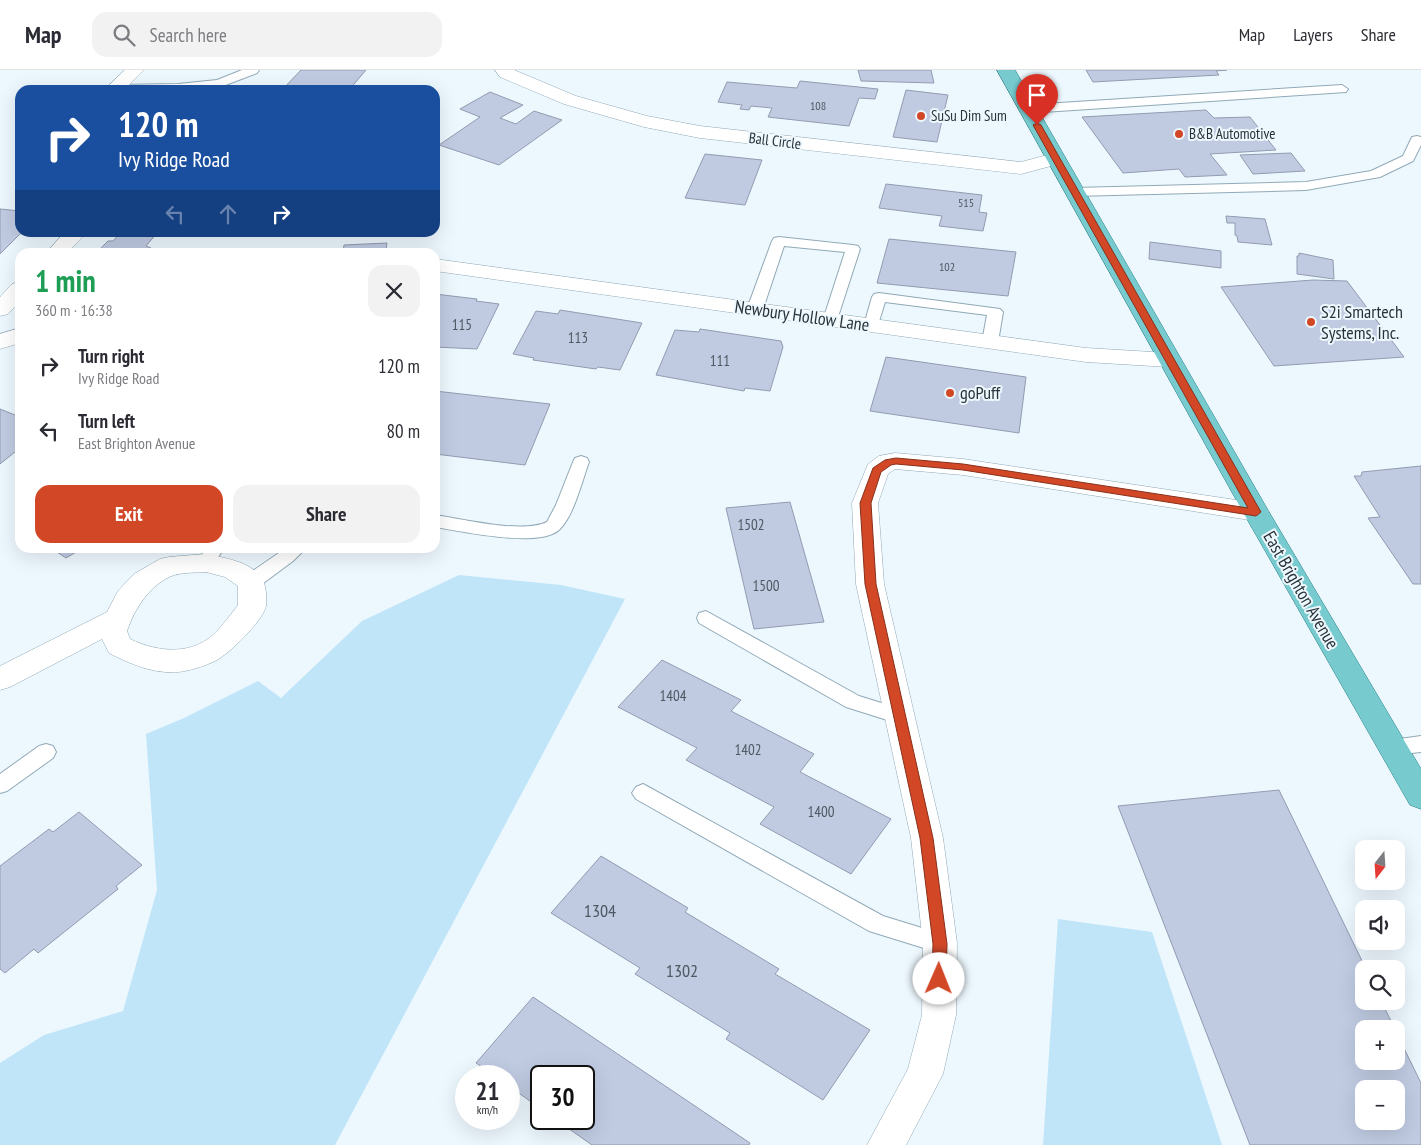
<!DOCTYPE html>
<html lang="en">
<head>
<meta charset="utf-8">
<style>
	body { margin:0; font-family:"PT Sans Narrow",sans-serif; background:#f2f2f3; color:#2b2b33; height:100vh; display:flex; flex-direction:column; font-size:19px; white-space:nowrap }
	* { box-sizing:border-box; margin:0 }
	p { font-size:16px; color:#7c7c81 }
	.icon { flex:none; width:28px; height:28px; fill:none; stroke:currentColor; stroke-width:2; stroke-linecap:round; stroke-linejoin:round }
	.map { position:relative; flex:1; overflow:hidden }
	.details { position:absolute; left:15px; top:178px; width:425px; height:305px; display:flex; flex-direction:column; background:#fff; border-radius:15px; box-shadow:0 5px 20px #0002 }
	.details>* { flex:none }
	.top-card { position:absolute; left:15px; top:15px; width:425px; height:152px; border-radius:15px; box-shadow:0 5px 20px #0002; background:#1a4fa0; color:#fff; overflow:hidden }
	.needle { width:32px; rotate:197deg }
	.fabs { position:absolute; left:1355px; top:770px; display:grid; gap:10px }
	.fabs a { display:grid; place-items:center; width:50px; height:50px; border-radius:10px; background:#fff; box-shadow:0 5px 20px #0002; font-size:25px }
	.speed { position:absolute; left:455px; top:995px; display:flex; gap:10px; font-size:25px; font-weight:700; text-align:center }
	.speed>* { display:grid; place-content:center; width:65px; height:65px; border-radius:50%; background:#fff; box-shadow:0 5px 20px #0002; line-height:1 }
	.speed small { font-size:12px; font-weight:400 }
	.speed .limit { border:2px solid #111; border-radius:8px; background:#fff; color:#111 }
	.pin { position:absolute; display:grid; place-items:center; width:42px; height:42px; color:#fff; margin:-51px -21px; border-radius:50% 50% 50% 0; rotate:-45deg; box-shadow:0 0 5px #0007 }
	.pin .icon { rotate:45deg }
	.me { position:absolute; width:55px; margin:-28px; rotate:1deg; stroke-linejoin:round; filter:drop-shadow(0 0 4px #0008) }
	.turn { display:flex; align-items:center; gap:18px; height:105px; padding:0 20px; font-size:22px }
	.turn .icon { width:65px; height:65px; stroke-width:2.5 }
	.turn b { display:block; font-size:35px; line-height:42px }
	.lanes { display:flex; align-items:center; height:48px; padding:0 20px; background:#0003; justify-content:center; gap:25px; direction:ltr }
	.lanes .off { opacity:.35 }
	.round { display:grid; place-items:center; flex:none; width:52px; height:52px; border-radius:15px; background:#f2f2f3 }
	.headline { display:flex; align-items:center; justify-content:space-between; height:85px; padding:0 20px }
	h1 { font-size:30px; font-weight:700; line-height:38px; color:#1e9e55 }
	.action { display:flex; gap:10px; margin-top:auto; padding:10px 20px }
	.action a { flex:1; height:58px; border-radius:15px; background:#d24827; color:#fff; font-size:20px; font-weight:700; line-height:58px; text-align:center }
	.action a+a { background:#f2f2f3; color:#2b2b33 }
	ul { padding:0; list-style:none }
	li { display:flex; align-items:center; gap:15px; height:65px; padding:0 20px }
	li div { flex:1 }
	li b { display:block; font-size:19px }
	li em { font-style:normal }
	header { display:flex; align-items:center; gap:30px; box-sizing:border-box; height:70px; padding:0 25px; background:#fff; border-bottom:1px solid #e1e1e2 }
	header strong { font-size:24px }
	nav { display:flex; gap:28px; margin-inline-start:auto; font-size:18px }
	.search { width:350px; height:45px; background:#f2f2f3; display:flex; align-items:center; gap:12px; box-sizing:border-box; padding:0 18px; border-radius:15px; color:#7c7c81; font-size:19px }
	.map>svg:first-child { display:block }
</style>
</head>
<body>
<header>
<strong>Map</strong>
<div class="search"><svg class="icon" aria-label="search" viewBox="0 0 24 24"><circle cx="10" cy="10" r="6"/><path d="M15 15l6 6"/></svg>Search here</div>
<nav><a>Map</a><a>Layers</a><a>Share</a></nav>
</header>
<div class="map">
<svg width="1421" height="1075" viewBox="0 0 1421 1075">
	<rect width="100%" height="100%" fill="#edf8fe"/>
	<path fill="#c0e5f9" d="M459,505L561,515L625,529L335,1075H0V993L44,965L123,941L157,820L146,664L184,648L258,611L281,628L362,551Z
		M1058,849L1152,862L1222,1075H1043Z"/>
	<path fill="#c0cbe2" stroke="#919bb1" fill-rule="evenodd" d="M301,0H366L349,20H282Z
		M858,0H931L934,13L861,11Z
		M1086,0H1227L1216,1L1219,5L1093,12Z
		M800,11L878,19L875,29L859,28L849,56L768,47L772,38L751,36L749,40L740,39L742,35L718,32L727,12L797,18Z
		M906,20L948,25L937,72L893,67Z
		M490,22L523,35L500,48L516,54L534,41L562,50L499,95L439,75L480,47L460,39Z
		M1206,40L1214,48L1250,47L1276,80L1210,84L1227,105L1185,107L1179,99L1123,103L1082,47Z
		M1291,83L1305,101L1253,104L1240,85Z
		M705,84L762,90L745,135L685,128Z
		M886,114L982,125L979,142L987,143L983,161L939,156L942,146L879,138Z
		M0,139L20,141V162H22L0,184Z
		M1226,146L1265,149L1272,175L1238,172L1237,166L1235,165V153H1227Z
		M121,162H158L146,176L151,178L147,182H97L108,171H113Z
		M889,169L1016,182L1008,226L877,213Z
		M1150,172L1221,181V198L1149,189Z
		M387,173L386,181L343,182L344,175Z
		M1299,183L1333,190L1334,209L1297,204V186H1299Z
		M1313,210L1347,211L1404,287L1274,296L1221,217Z
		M435,224L477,229L476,231L499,234L477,279L435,277Z
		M560,240L642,253L620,300L598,297L596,299L533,290L534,288L513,284L536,241L558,244Z
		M700,259L781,271L783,277L770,321L745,318L744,321L656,305L675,260L699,262Z
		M886,287L1026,307L1019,363L870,341Z
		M435,321L550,334L525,395L435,384Z
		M0,339L20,347V378L0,394Z
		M1421,396V514H1413L1368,448L1380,447L1354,406H1361L1362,402Z
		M790,432L824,552L754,559L726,438Z
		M51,478H83L66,488Z
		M662,590L741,630L731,641L814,684L800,702L891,749L851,804L760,754L774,737L686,690L697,678L618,637Z
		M1279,720L1366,899H1364V931H1381L1395,959H1364V991H1396V962L1421,1013V1075H1250L1118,736ZM1364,1019H1396V1051H1364Z
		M79,742L142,795L116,816L118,819L38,883L34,879L5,903L0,899V796L49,759L53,762Z
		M601,786L688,838L685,842L779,899L775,904L870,960L823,1030L726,969L730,963L635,904L640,898L551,843Z
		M533,927L750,1073L749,1075H592L555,1049H584V1006H541V1039L509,1016V1006H496L476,993Z"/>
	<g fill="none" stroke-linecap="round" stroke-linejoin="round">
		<g stroke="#90a9b7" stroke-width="2">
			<path id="lane" d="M242,0H259L257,3L223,16L192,20L108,19L114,15L178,14L217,10Z
				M1342,15L1348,19L1346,22L1028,43L1022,39L1028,35Z
				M1417,66L1421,67V75L1413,91L1380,107L1306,120L1074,126L1067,122L1074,118L1306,112L1371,101L1403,86L1412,67Z
				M779,167L853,175L858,176L860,179L836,253H826L823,250L845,182L784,176L763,239L760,242H750L747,239L772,171L774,168Z
				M879,223L1000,239L1003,242L998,272L995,275H985L982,272L987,245L885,232L877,258H867L864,255L872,227L874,224Z
				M581,386L587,388L589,392C582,411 574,445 560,459C541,479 461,461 435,457V445C463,449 522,464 547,452L556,435L573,392L575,388Z
				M206,478H224L212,497L206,499L200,497L197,493Z
				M286,478H306L293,491L258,517L251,519L244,517L242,512L244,507Z
				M706,541L859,626L907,641L910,646L907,651L900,654L846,637L699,553L697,548L699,543Z
				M1421,666V682L1392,685L1385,683L1382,677L1385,671Z
				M46,674L53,676L56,682L53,688L7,721L0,723V704L39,676Z
				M643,714L883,846L948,866L951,873L948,880L940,883L869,861L636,729L632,723L636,717Z"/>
		</g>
		<g stroke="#90a9b7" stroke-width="1">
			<path id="street" d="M125,0H144L124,20H104Z
				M495,0H514L576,26L647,46L700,56L1021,92L1055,83L1062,85L1065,89L1062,93L1021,104L700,68L644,57L564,34L500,7Z
				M65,162H87L68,182H47Z
				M435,189L1086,278L1169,283L1177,285L1180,290L1177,295L1169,297L1086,292L435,201Z
				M20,212V231L8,244L0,246V227L12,214Z
				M20,258V273L0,279V264Z
				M895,383L963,389L1256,433L1265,436L1269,442L1265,448L1256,451L963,405L895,399L888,404L878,433L884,514L943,768L957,873L956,945L943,1004L906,1075H867L908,999L922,945L923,873L911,768L856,514L852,433L868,394L879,386Z
				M206,484C224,488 249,491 261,507C266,513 267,528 266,536C263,551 228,585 215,591C205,596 189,601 178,602C154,604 130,594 109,583L102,569L10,617L0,620V596L107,542L118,521L134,504L160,489L169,487ZM206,502L225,507L238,516V535C232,543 225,552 218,560C195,586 159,583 130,569L127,561C135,538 150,514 174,505C183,502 196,503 206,502Z"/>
		</g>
		<g stroke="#217f85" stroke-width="1">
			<path id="primary" d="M997,0H1015L1269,442L1421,699V739L1410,735L1243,442Z"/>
		</g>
		<use href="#lane" fill="#fff" fill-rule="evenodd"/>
		<use href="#street" fill="#fff" fill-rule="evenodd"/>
		<use href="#primary" fill="#77cbcf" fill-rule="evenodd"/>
	</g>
	<path fill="#d24827" stroke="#882f19" d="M1037,53L1041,55L1261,442L1256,446L963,400L896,394L891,395L881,402L871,433L876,514L933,768L947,874L946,909L944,914L939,916L934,914L932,909L933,874L920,768L865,514L860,433L873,398L885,390L896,388L963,394L1248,438L1033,55Z"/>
	<g fill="#d24827" stroke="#edf8fe" stroke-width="2">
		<circle cx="921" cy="46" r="5"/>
		<circle cx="1179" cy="64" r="5"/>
		<circle cx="1311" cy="252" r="5"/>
		<circle cx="950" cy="323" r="5"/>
	</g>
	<g text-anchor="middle" stroke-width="4" stroke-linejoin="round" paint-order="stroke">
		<g font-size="12" fill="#4e5862">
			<text x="818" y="40">108</text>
			<text x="966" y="137">515</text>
			<text x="947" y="201">102</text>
		</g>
		<g font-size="15" fill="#283238" stroke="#edf8fe" text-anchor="start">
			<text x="931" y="51">SuSu Dim Sum</text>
			<text x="1189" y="69">B&amp;B Automotive</text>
		</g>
		<g font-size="15" fill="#283238" stroke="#edf8fe">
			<text transform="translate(775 71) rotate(7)" y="5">Ball Circle</text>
		</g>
		<g font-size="15" fill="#4e5862">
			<text x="462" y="260">115</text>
			<text x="578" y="273">113</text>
			<text x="720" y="296">111</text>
			<text x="751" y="460">1502</text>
			<text x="766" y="521">1500</text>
			<text x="673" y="631">1404</text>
			<text x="748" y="685">1402</text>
			<text x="821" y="747">1400</text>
		</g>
		<g font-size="18" fill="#283238" stroke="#edf8fe" text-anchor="start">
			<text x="1321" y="248">S2i Smartech<tspan x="1321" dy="21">Systems, Inc.</tspan></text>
			<text x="960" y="329">goPuff</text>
		</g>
		<g font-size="18" fill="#283238" stroke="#edf8fe">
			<text transform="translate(802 246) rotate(8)" y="6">Newbury Hollow Lane</text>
			<text transform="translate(1301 520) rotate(60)" y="6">East Brighton Avenue</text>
		</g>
		<g font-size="18" fill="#4e5862">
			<text x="600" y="847">1304</text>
			<text x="682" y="907">1302</text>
		</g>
	</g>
</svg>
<div class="fabs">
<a><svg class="needle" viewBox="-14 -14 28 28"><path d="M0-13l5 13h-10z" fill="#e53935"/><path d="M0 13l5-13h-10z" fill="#7c7c81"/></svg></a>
<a><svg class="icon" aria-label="sound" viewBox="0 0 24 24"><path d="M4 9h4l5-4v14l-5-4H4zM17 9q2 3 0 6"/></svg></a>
<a><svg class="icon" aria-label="search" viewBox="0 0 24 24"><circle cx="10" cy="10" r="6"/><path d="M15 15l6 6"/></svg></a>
<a>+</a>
<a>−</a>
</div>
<div class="speed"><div>21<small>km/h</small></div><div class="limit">30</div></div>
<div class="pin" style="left:1037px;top:55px;background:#d93025"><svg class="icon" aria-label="arrive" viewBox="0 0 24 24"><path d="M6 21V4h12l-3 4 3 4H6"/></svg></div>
<svg class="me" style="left:939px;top:909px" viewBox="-20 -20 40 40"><circle r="19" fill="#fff"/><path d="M0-13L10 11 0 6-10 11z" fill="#d24827"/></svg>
<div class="top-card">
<div class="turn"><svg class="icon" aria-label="right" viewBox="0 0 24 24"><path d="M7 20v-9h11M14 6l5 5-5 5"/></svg><div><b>120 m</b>Ivy Ridge Road</div></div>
<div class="lanes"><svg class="icon off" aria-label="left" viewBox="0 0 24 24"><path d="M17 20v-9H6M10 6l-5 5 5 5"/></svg><svg class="icon off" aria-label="ahead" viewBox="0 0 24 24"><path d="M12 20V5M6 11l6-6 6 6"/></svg><svg class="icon" aria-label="right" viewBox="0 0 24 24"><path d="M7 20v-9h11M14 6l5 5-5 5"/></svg></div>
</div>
<section class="details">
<div class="headline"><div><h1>1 min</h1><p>360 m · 16:38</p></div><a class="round"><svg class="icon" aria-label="close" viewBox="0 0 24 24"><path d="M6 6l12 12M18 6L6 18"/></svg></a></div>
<ul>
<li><svg class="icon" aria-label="right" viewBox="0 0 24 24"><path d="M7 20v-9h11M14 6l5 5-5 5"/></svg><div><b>Turn right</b><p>Ivy Ridge Road</p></div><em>120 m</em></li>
<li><svg class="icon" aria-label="left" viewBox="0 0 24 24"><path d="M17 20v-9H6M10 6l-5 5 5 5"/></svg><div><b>Turn left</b><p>East Brighton Avenue</p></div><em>80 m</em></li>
</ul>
<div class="action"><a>Exit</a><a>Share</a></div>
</section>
</div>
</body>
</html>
